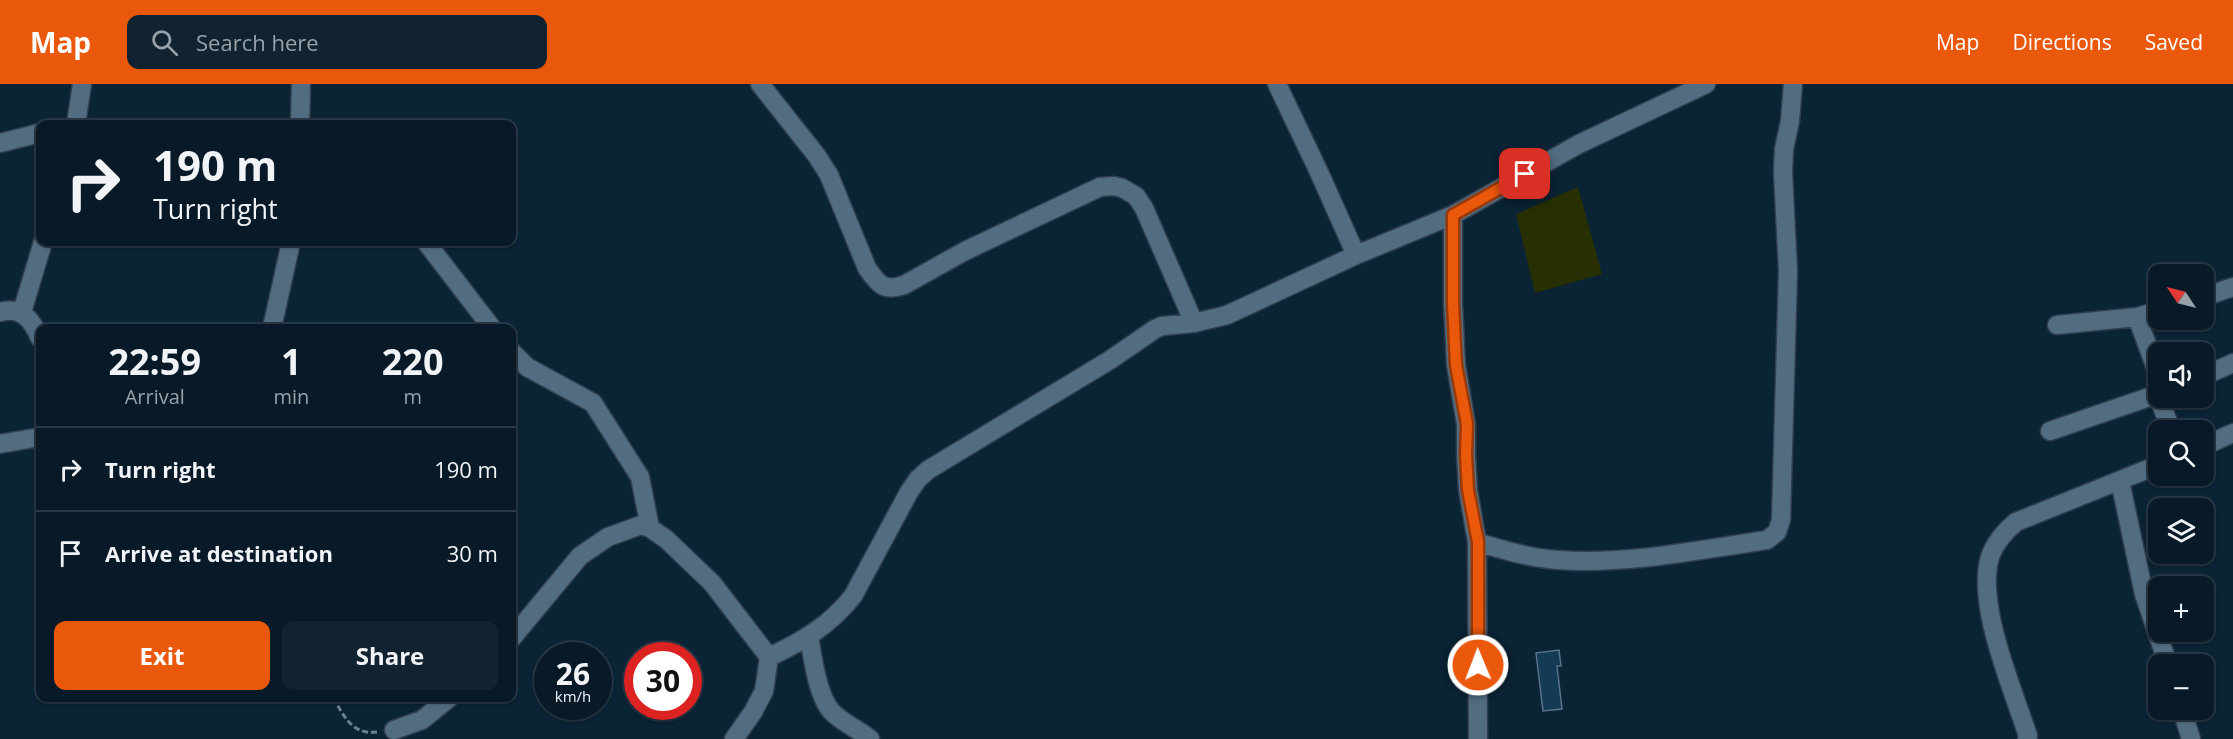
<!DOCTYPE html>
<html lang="en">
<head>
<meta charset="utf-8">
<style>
	body { margin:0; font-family:"Open Sans",sans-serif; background:#112330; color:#f1f3f6; height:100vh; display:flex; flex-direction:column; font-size:22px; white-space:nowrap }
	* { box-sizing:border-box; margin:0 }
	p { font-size:20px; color:#98a1a8 }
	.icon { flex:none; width:33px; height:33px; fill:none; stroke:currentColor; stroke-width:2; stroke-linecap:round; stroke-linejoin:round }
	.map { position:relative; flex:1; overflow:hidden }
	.details { position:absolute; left:36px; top:240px; width:480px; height:378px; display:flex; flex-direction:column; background:#081a28; border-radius:12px; box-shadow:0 2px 4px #0004,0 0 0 2px #293845 }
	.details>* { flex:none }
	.banner { position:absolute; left:36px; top:36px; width:480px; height:126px; border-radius:12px; box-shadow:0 2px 4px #0004,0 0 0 2px #293845; background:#081a28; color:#f1f3f6; overflow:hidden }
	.needle { width:39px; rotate:305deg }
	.tools { position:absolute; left:2148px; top:180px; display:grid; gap:12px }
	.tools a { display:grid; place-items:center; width:66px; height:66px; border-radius:12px; background:#081a28; box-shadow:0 2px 4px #0004,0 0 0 2px #293845; font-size:30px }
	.speed { position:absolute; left:534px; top:558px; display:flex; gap:12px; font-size:30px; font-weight:700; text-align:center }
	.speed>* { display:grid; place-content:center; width:78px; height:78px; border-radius:50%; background:#081a28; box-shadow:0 2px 4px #0004,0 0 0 2px #293845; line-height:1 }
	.speed small { font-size:15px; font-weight:400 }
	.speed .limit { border:9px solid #d22; background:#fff; color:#111 }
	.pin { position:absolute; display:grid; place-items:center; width:51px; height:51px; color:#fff; margin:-26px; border-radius:12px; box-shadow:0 3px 9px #0006 }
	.me { position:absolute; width:66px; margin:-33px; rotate:359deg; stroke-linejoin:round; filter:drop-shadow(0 0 4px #0008) }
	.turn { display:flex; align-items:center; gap:21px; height:126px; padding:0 18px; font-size:27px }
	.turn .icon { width:78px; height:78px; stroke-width:2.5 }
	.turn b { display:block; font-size:42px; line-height:51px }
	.eta { display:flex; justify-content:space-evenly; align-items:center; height:102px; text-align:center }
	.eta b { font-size:36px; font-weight:700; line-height:42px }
	.button { display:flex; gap:12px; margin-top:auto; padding:12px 18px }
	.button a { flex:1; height:69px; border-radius:12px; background:#ea580c; color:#fff; font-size:24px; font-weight:700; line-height:69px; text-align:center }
	.button a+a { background:#112330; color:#f1f3f6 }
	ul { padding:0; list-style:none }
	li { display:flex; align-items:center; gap:18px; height:84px; padding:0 18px; border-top:2px solid #293845 }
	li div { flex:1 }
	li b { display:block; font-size:22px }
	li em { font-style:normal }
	header { display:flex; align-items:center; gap:36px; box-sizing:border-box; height:84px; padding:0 30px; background:#ea580c; color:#fff }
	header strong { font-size:28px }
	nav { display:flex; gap:33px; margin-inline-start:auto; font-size:21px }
	.search { width:420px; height:54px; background:#112330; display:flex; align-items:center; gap:15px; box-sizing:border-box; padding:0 21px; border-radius:12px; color:#98a1a8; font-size:22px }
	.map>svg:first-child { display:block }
</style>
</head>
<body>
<header>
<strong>Map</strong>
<div class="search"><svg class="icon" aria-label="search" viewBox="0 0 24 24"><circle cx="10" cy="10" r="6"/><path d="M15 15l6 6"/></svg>Search here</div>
<nav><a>Map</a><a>Directions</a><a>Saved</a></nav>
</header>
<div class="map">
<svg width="2233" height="655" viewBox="0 0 2233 655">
	<rect width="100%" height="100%" fill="#0a2335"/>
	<path fill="#272f03" d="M1578,103L1602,190L1535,209L1516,130Z"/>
	<path fill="#143b56" stroke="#587388" stroke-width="1.5" d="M1559,566L1561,582H1557L1562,625L1543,627L1536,569Z"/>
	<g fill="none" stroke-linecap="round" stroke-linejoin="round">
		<g stroke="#313e4d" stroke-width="21">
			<path id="minor" d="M760,0L817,72L829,91L867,184C878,200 884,208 904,201L965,167L1100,103L1114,102L1122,104L1136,112L1144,124L1194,239
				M1277,0L1318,86L1356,171
				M76,40L82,0
				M300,40L301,0
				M0,59L40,49
				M1453,131V220L1456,281L1466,340V371L1468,406L1477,458C1503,466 1530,474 1558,476C1627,481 1698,466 1767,456L1777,448L1781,436L1788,187L1783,89L1784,65L1790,37L1793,0
				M426,158L492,244
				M2204,213L2233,203
				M0,228C22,222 32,236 40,254
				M22,228L43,158
				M2137,233L2158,290
				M2057,241L2137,233L2158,227
				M272,244L291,158
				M512,268L527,283L593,319L640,393L650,444
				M2204,292L2233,279
				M2159,314L2171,346
				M2050,347L2158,310
				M0,360L40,353
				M2204,362L2233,349
				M2120,397L2144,510L2168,580
				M1477,458L1478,655
				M809,553C813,574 817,610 831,627C841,638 858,645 870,655
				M512,554L580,472L608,453L641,441L650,444L666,455L712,499L769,573
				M769,573C803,557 829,542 853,512L909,408L918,395L928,386L1110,276L1155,245L1162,242L1194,239L1227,231L1356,171L1453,131L1579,60L1706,0
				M2182,626L2191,655
				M394,646L422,636L449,614
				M734,655L753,628L764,607L769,573
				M2027,655L2028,652C2013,605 1974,517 1991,470C1997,456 2005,447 2016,438L2158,381"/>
		</g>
		<path stroke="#6d8291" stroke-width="3" stroke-dasharray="6 3" stroke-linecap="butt" d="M333,614C345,633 352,651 377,648"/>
		<use href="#minor" stroke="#526d82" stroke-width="18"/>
	</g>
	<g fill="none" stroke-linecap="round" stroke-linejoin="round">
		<g stroke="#983908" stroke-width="15">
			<path id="route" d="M1478,581V458L1468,406L1466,371L1467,340L1456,281L1453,220V131L1525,90"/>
		</g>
		<use href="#route" stroke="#ea580c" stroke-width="10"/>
	</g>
</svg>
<div class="tools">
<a><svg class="needle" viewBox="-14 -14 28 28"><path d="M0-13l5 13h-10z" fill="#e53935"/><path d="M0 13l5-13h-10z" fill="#98a1a8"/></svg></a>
<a><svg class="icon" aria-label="sound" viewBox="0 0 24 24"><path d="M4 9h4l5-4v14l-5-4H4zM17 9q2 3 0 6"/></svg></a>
<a><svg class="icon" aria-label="search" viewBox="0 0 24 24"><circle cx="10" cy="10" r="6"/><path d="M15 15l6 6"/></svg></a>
<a><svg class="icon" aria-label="layers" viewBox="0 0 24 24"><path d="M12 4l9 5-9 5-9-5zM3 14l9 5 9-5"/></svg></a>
<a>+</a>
<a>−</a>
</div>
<div class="speed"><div>26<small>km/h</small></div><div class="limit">30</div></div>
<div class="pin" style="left:1525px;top:90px;background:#d93025"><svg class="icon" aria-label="arrive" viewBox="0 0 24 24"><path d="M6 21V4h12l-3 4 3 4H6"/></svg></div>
<svg class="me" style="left:1478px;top:581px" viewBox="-20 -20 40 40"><circle r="17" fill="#ea580c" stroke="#fff" stroke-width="3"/><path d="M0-11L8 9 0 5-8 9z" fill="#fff"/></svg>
<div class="banner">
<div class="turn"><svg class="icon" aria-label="right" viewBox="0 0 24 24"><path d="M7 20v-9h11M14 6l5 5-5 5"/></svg><div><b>190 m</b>Turn right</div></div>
</div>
<section class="details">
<div class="eta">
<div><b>22:59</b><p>Arrival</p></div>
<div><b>1</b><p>min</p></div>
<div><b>220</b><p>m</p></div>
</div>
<ul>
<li><svg class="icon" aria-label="right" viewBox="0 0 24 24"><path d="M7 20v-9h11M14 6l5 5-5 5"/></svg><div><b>Turn right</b></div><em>190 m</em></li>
<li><svg class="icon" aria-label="arrive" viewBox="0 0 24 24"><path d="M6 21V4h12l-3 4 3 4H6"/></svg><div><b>Arrive at destination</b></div><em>30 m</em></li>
</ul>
<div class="button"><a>Exit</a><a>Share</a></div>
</section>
</div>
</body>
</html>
